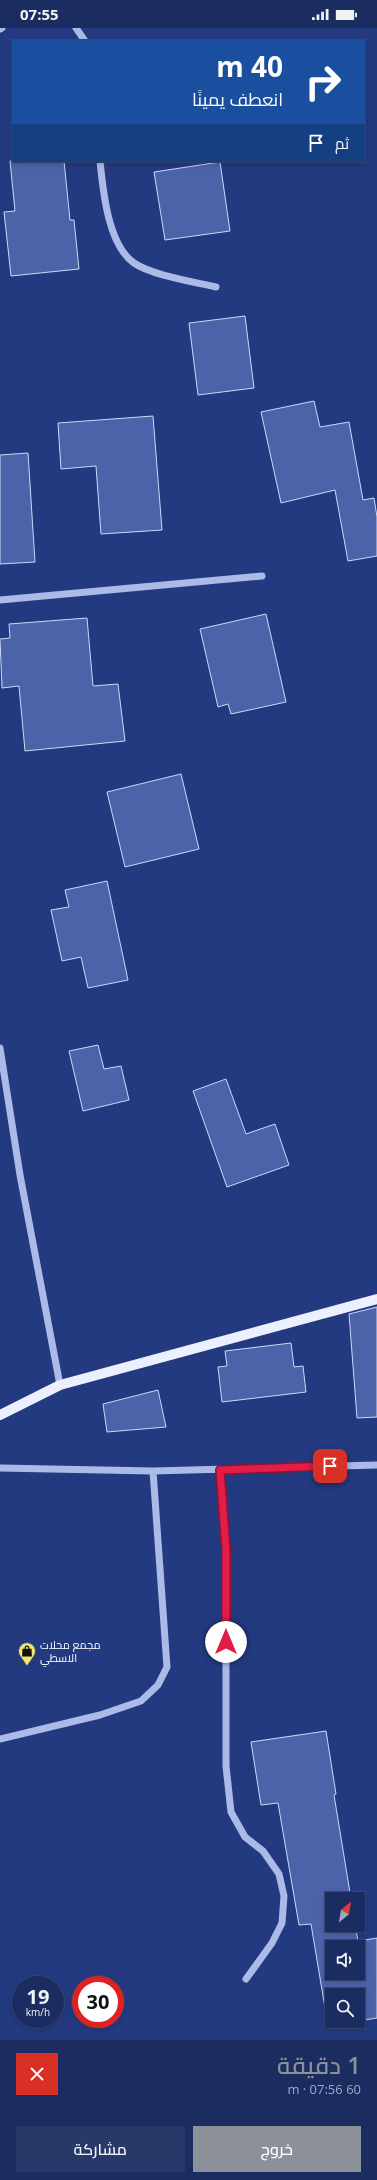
<!DOCTYPE html>
<html lang="ar">
<head>
<meta charset="utf-8">
<style>
	body { margin:0; font-family:"Open Sans",Cairo,sans-serif; background:#283869; color:#f1f3f6; direction:rtl; height:100vh; display:flex; flex-direction:column; font-size:15px; white-space:nowrap }
	* { box-sizing:border-box; margin:0 }
	p { font-size:13px; color:#a0a7bd }
	.icon { flex:none; width:22px; height:22px; fill:none; stroke:currentColor; stroke-width:2; stroke-linecap:round; stroke-linejoin:round }
	.map { position:relative; height:2012px; overflow:hidden; direction:ltr }
	.sheet { display:flex; flex-direction:column; background:#1b2c60; flex:1 }
	.sheet>* { flex:none }
	.guide { position:absolute; left:12px; top:12px; width:353px; height:122px; border-radius:0px; box-shadow:0 2px 6px #0003,0 0 0 1px #394875; direction:rtl; background:#1a4fa0; color:#fff; overflow:hidden }
	.needle { width:26px; rotate:30deg }
	.controls { position:absolute; left:325px; top:1864px; display:grid; gap:8px }
	.controls a { display:grid; place-items:center; width:40px; height:40px; border-radius:0px; background:#1b2c60; box-shadow:0 2px 6px #0003,0 0 0 1px #394875; font-size:20px }
	.speed { position:absolute; left:12px; top:1948px; display:flex; gap:8px; font-size:20px; font-weight:700; text-align:center }
	.speed>* { display:grid; place-content:center; width:52px; height:52px; border-radius:50%; background:#1b2c60; box-shadow:0 2px 6px #0003,0 0 0 1px #394875; line-height:1 }
	.speed small { font-size:10px; font-weight:400 }
	.speed .limit { border:6px solid #d22; background:#fff; color:#111 }
	.pin { position:absolute; display:grid; place-items:center; width:34px; height:34px; color:#fff; margin:-17px; border-radius:8px; box-shadow:0 2px 6px #0006 }
	.me { position:absolute; width:44px; margin:-22px; rotate:0deg; stroke-linejoin:round; filter:drop-shadow(0 0 3px #0008) }
	.turn { display:flex; align-items:center; gap:14px; height:84px; padding:0 16px; font-size:18px }
	.turn .icon { width:52px; height:52px; stroke-width:2.5 }
	.turn b { display:block; font-size:28px; line-height:34px }
	.then { display:flex; align-items:center; height:38px; padding:0 16px; background:#0003; gap:8px; font-size:15px }
	.round { display:grid; place-items:center; flex:none; width:42px; height:42px; border-radius:0px; background:#283869 }
	.summary { display:flex; align-items:center; justify-content:space-between; height:68px; padding:0 16px }
	h1 { font-size:24px; font-weight:600; line-height:30px; color:#8c9099 }
	.action { display:flex; gap:8px; margin-top:auto; padding:8px 16px }
	.action a { flex:1; height:46px; border-radius:0px; background:#8c9099; color:#fff; font-size:16px; font-weight:600; line-height:46px; text-align:center }
	.action a+a { background:#283869; color:#f1f3f6 }
	.status { display:flex; justify-content:space-between; align-items:center; height:28px; padding:0 20px; background:#1b2c60; direction:ltr }
	.status svg { height:11px; fill:currentColor }
	.map>svg:first-child { display:block }
</style>
</head>
<body>
<div class="status"><b>07:55</b><svg viewBox="0 0 49 12"><path d="M0 12V9h3v3zM5 12V6h3v6zM10 12V3h3v9zM15 12V0h3v12zM26 1h20v11H26zM47 4h2v5h-2z"/></svg></div>
<div class="map">
<svg width="377" height="2012" viewBox="0 0 377 2012">
	<rect width="100%" height="100%" fill="#243a80"/>
	<path fill="#4c63a9" stroke="#ced8f5" fill-rule="evenodd" d="M10,133H64L70,192H74L79,241L11,248L4,184L15,183Z
		M220,134L230,203L165,212L154,144Z
		M245,288L254,360L198,367L189,295Z
		M314,373L320,399L349,394L363,472L374,470L377,489V528L348,533L335,462L281,475L261,384Z
		M153,388L162,502L101,506L96,438L61,441L58,395Z
		M28,425L35,534L0,536V427Z
		M266,586L286,674L231,686L228,676L218,679L200,601Z
		M87,590L93,658L118,656L125,713L25,723L19,658L2,660L0,611L10,610L9,596Z
		M181,746L199,821L125,839L107,764Z
		M107,853L128,952L88,960L81,929L62,933L51,882L69,879L65,862Z
		M98,1017L104,1041L121,1038L129,1072L83,1083L69,1023Z
		M226,1051L246,1106L275,1096L289,1137L227,1159L193,1063Z
		M377,1279V1389L357,1390L349,1286Z
		M291,1315L294,1339L303,1338L306,1364L222,1374L218,1339L227,1338L225,1323Z
		M158,1362L166,1399L107,1404L103,1376Z
		M326,1703L336,1766L334,1767L351,1871H332V1897H355L358,1913L377,1910V1990L328,1998L311,1896L299,1897L278,1775L261,1777L251,1714ZM332,1919H358V1945H332ZM332,1967H358V1993H332Z"/>
	<g fill="none" stroke-linecap="round" stroke-linejoin="round">
		<path stroke="#abbae7" stroke-width="7" d="M76,0L85,13
			M0,1L2,0
			M100,133C103,163 108,217 134,235C151,247 195,254 216,259
			M0,572L262,548
			M0,1020L20,1147L60,1357
			M0,1440L153,1443L377,1437
			M220,1442L226,1521V1738L231,1784L245,1809L263,1823L279,1846L284,1868L282,1895L272,1915L246,1951
			M0,1711L100,1687L141,1673L158,1657L167,1639L153,1443"/>
		<path stroke="#eceffd" stroke-width="10" d="M0,1387L60,1357L377,1271"/>
	</g>
	<g fill="none" stroke-linecap="round" stroke-linejoin="round">
		<g stroke="#92132f" stroke-width="10">
			<path id="route" d="M226,1614V1521L220,1442L330,1438"/>
		</g>
		<use href="#route" stroke="#e11d48" stroke-width="7"/>
	</g>
	<defs>
		<g id="shop-pin" transform="scale(0.9)"><path d="M0 17L-7.5 6A9.5 9.5 0 1 1 7.5 6Z" fill="#f1e56e" stroke="#243a80"/><path d="M-5-2.5h2.3a2.7 3.5 0 0 1 5.4 0H5L5.5 6h-11ZM-1.5-2.5h3a1.5 2.3 0 0 0-3 0Z" fill="#111"/></g>
	</defs>
	<g fill-rule="evenodd">
		<use href="#shop-pin" x="27" y="1623"/>
	</g>
	<g text-anchor="middle" stroke-width="4" stroke-linejoin="round" paint-order="stroke">
		<g font-size="11" fill="#fff" stroke="#243a80" text-anchor="start">
			<text x="40" y="1621">مجمع محلات<tspan x="40" dy="13">الاسطي</tspan></text>
		</g>
	</g>
</svg>
<div class="controls">
<a><svg class="needle" viewBox="-14 -14 28 28"><path d="M0-13l5 13h-10z" fill="#e53935"/><path d="M0 13l5-13h-10z" fill="#a0a7bd"/></svg></a>
<a><svg class="icon" aria-label="sound" viewBox="0 0 24 24"><path d="M4 9h4l5-4v14l-5-4H4zM17 9q2 3 0 6"/></svg></a>
<a><svg class="icon" aria-label="search" viewBox="0 0 24 24"><circle cx="10" cy="10" r="6"/><path d="M15 15l6 6"/></svg></a>
</div>
<div class="speed"><div>19<small>km/h</small></div><div class="limit">30</div></div>
<div class="pin" style="left:330px;top:1438px;background:#d93025"><svg class="icon" aria-label="arrive" viewBox="0 0 24 24"><path d="M6 21V4h12l-3 4 3 4H6"/></svg></div>
<svg class="me" style="left:226px;top:1614px" viewBox="-20 -20 40 40"><circle r="19" fill="#fff"/><path d="M0-13L10 11 0 6-10 11z" fill="#e11d48"/></svg>
<div class="guide">
<div class="turn"><svg class="icon" aria-label="right" viewBox="0 0 24 24"><path d="M7 20v-9h11M14 6l5 5-5 5"/></svg><div><b>40 m</b>انعطف يمينًا</div></div>
<div class="then">ثم<svg class="icon" aria-label="arrive" viewBox="0 0 24 24"><path d="M6 21V4h12l-3 4 3 4H6"/></svg></div>
</div>
</div>
<section class="sheet">
<div class="summary"><div><h1>1 دقيقة</h1><p>60 m · 07:56</p></div><a class="round" style="background:#d93025;color:#fff"><svg class="icon" aria-label="close" viewBox="0 0 24 24"><path d="M6 6l12 12M18 6L6 18"/></svg></a></div>
<div class="action"><a>خروج</a><a>مشاركة</a></div>
</section>
</body>
</html>
